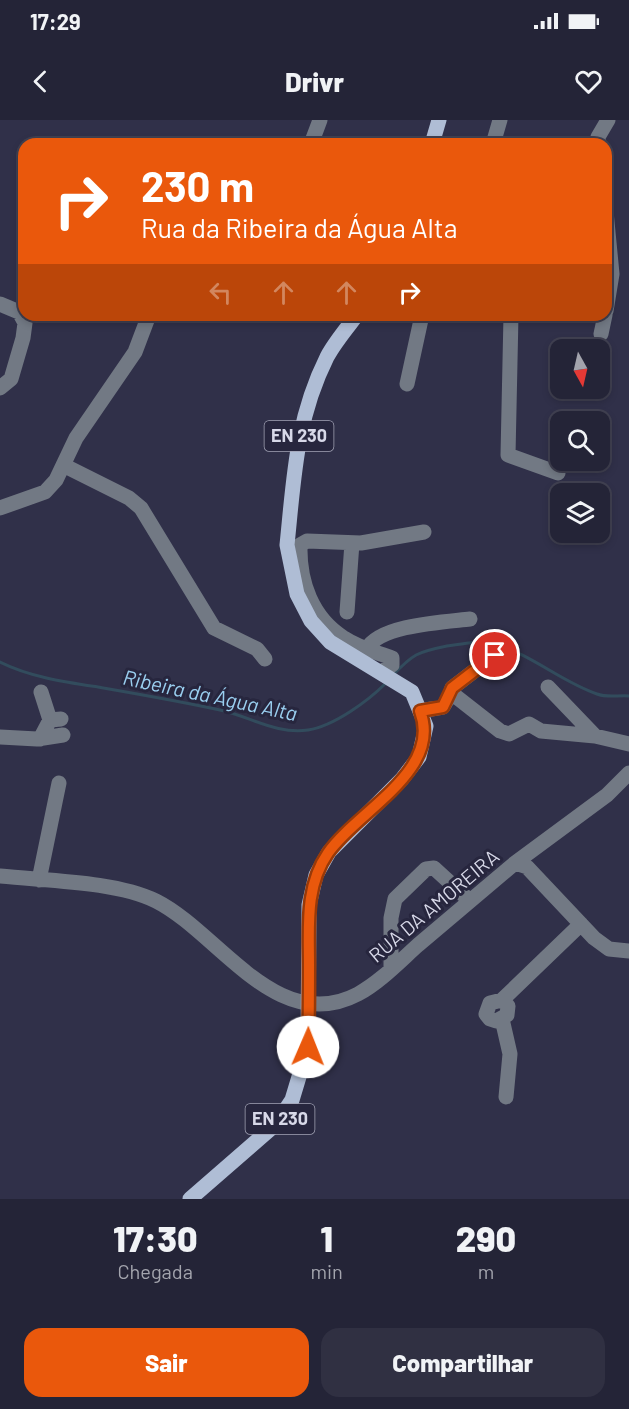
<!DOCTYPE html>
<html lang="pt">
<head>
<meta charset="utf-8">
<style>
	body { margin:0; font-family:Barlow,sans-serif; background:#303042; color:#f1f3f6; height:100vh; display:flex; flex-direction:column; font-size:22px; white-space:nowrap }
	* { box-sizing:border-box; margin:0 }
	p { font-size:20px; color:#a3a4ad }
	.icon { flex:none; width:33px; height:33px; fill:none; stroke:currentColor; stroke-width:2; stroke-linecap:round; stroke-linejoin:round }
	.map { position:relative; height:1079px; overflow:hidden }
	.side { display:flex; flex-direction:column; background:#242437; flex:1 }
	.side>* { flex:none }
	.hud { position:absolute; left:18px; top:18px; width:594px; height:183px; border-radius:18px; box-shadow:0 3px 9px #0003,0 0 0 2px #414152; background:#ea580c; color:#fff; overflow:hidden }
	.needle { width:39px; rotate:172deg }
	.buttons { position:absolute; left:550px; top:219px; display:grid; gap:12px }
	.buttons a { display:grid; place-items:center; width:60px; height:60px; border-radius:12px; background:#242437; box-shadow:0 3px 9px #0003,0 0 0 2px #414152; font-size:30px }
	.pin { position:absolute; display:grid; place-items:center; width:51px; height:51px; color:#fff; margin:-26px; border:3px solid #fff; border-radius:50%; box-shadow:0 2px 6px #0007 }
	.me { position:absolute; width:66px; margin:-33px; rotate:1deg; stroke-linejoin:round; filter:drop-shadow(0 0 4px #0008) }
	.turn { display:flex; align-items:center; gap:21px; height:126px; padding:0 24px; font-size:27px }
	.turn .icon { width:78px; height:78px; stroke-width:2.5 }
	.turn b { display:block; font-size:42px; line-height:51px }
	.lanes { display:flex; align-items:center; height:57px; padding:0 24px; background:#0003; justify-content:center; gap:30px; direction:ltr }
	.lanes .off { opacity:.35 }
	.eta { display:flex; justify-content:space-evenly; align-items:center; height:102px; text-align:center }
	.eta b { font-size:36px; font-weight:800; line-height:42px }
	.primary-button { display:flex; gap:12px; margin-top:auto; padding:12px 24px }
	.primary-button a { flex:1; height:69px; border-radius:18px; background:#ea580c; color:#fff; font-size:24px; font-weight:800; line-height:69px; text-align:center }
	.primary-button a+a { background:#303042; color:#f1f3f6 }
	.status { display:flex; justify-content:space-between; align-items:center; height:42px; padding:0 30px; background:#242437; direction:ltr }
	.status svg { height:16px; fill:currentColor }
	header { display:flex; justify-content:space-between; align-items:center; height:78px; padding:0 24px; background:#242437; font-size:27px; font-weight:800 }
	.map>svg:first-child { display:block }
</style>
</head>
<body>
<div class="status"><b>17:29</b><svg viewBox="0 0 49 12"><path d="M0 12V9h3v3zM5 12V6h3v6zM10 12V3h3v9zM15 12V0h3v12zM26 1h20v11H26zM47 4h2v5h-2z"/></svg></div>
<header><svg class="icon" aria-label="back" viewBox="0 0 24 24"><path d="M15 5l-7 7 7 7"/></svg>Drivr<svg class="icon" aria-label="heart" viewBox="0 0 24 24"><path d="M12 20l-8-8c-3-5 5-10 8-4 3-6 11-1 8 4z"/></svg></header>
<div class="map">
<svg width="629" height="1079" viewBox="0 0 629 1079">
	<rect width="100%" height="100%" fill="#303049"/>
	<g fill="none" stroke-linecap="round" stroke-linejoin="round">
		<path stroke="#324c5d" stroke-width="3" d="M0,542C30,557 65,562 98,567C138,574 179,581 220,590C249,596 277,615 308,610C334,606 368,581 386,563
			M392,556C413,534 417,532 447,526C462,524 478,520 493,524C530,533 561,562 597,574C607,578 619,575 629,576"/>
		<path stroke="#727984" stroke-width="15" d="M311,24L320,0
			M493,24L500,0
			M599,24L598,17L608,0
			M606,91L612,154L606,191
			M0,184L19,192L25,203L23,218L11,259L0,268
			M511,195L508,335L558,353
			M601,214L605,195
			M407,264L422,195
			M63,345L129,378L141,388L214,508L257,529L265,539
			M0,388L45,372L56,360L76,318L135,232L149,195
			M347,492L352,423
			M367,529C379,505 444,502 470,499
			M381,552L392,545V538C376,532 359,528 344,518C312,498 299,462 300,425L307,421L361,423L424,412
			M548,567L595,616
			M41,572L50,600
			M450,575L452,568L495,535
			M420,591L443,587L450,575H454L500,611L509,614L529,604L541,611L595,616L629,624
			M0,617L37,619L63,615
			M40,619L50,600L61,599
			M515,743L607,675L629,653
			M0,756C46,761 115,761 156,781C218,812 277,917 358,874C380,862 399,842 418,825C450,798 483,770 515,743L527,747L594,818L609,829L629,831
			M39,760L59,663
			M391,849V798L395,779L426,749L434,748L470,781
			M502,880L508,886L507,895L496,901L490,899L486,894L490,883L502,880L581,804
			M502,899L510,934L506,977"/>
		<path stroke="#afbdd5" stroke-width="15" d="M432,24L439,0
			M190,1079L276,1004L292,980L308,927L309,785L316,755L329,732L402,659L419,637L426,606L412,572L330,522L311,501L297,474L287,425C294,357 296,299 327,237C335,222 347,208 357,195"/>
	</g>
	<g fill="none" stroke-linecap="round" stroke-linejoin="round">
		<g stroke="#983908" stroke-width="15">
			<path id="route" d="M308,927C309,899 309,871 309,844C309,806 305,766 328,733C357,691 443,651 420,591L443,587L452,568L495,535"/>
		</g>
		<use href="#route" stroke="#ea580c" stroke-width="10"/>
	</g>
	<g text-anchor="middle" stroke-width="6" stroke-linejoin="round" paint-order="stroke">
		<g fill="#27263e" stroke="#a2a3b5" stroke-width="1.5">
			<rect x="264.5" y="301" width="69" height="30" rx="4.5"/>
			<rect x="245.5" y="984" width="69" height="30" rx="4.5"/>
		</g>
		<g font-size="18" font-weight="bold" fill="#d7d8e8">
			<text x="299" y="322">EN 230</text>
			<text x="280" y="1005">EN 230</text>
		</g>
		<g font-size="20" fill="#d7d8e8" stroke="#27263e">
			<text transform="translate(434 786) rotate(-40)" y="7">RUA DA AMOREIRA</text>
		</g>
		<g font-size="21" font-style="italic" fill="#99ceef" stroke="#27263e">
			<text transform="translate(210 576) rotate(12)" y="7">Ribeira da Água Alta</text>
		</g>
	</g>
</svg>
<div class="buttons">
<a><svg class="needle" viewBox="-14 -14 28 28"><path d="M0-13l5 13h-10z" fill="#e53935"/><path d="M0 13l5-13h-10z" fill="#a3a4ad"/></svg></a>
<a><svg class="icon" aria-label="search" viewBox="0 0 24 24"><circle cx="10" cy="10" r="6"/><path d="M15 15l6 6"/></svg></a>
<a><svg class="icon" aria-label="layers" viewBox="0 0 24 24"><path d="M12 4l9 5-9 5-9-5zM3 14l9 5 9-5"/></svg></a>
</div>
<div class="pin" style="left:495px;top:535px;background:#d93025"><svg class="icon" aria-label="arrive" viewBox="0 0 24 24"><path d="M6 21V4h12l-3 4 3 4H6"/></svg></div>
<svg class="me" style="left:308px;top:927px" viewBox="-20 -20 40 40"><circle r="19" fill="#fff"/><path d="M0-13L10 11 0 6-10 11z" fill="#ea580c"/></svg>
<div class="hud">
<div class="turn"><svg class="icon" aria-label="right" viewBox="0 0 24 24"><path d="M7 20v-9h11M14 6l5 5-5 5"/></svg><div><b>230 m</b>Rua da Ribeira da Água Alta</div></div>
<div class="lanes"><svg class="icon off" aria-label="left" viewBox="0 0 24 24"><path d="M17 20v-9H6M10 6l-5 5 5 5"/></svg><svg class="icon off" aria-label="ahead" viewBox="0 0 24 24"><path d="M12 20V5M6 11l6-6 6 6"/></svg><svg class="icon off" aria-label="ahead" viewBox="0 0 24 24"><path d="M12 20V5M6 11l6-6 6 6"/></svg><svg class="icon" aria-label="right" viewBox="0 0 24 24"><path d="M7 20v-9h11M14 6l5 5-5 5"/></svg></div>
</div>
</div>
<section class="side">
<div class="eta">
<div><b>17:30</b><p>Chegada</p></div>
<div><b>1</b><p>min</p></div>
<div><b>290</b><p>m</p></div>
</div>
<div class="primary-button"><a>Sair</a><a>Compartilhar</a></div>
</section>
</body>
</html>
